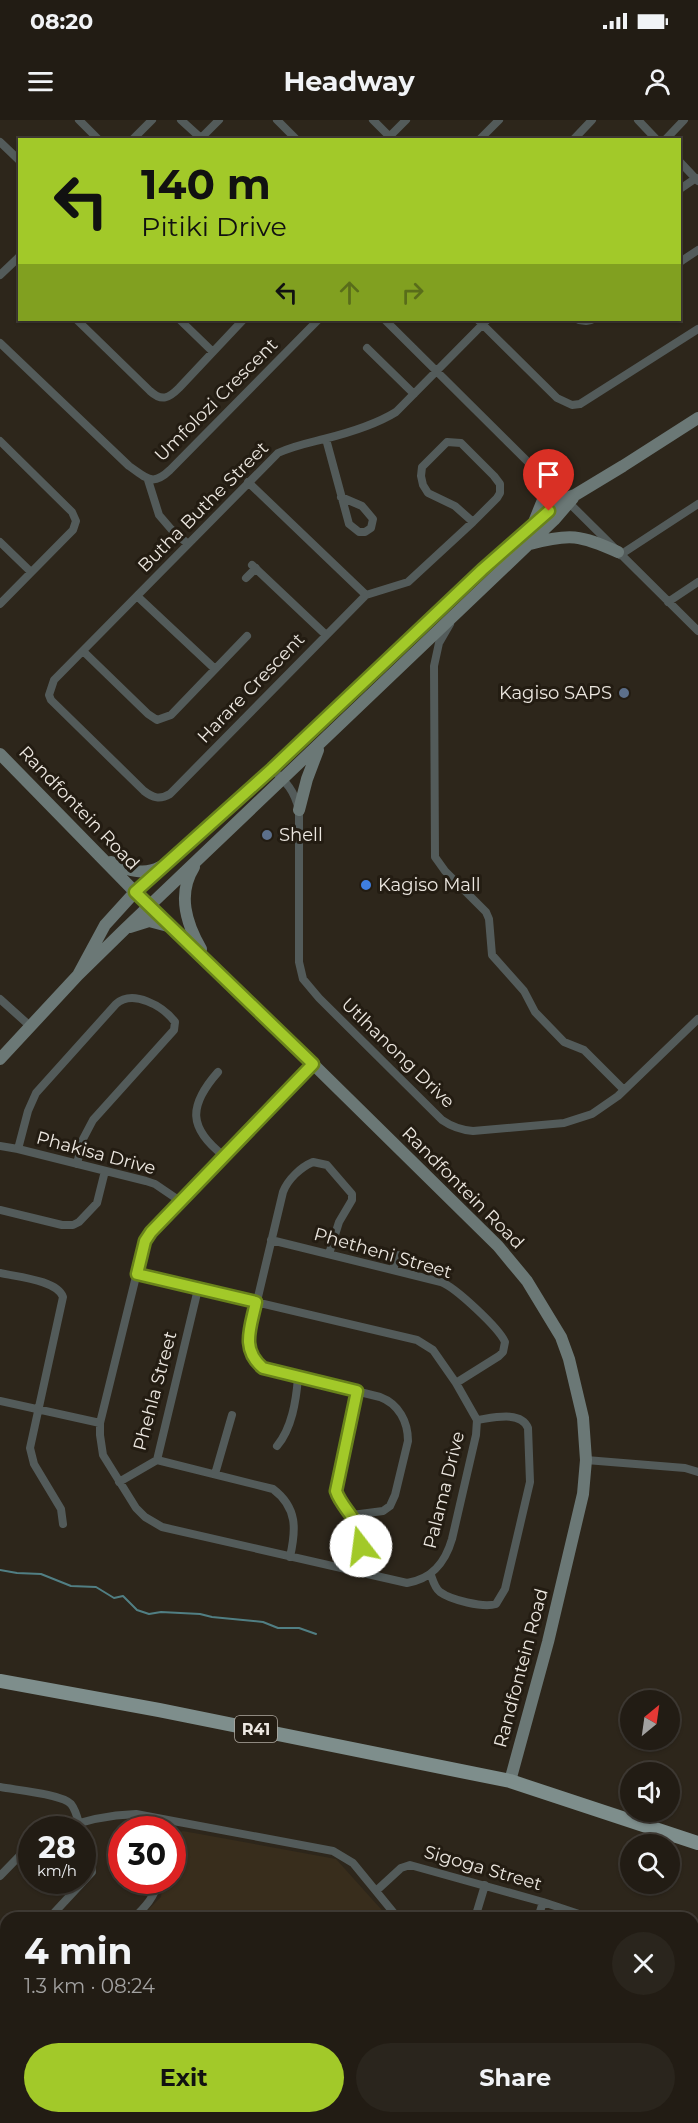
<!DOCTYPE html>
<html lang="en">
<head>
<meta charset="utf-8">
<style>
	body { margin:0; font-family:Montserrat,sans-serif; background:#2a251d; color:#f1f3f6; height:100vh; display:flex; flex-direction:column; font-size:22px; white-space:nowrap }
	* { box-sizing:border-box; margin:0 }
	p { font-size:20px; color:#a2a1a0 }
	.icon { flex:none; width:33px; height:33px; fill:none; stroke:currentColor; stroke-width:2; stroke-linecap:round; stroke-linejoin:round }
	.map { position:relative; flex:1; overflow:hidden }
	.details { position:absolute; left:0px; top:1792px; width:699px; height:212px; display:flex; flex-direction:column; background:#221c14; border-radius:18px 18px 0 0; box-shadow:0 2px 4px #0004,0 0 0 2px #3f3a34 }
	.details>* { flex:none }
	.hud { position:absolute; left:18px; top:18px; width:663px; height:183px; border-radius:0px; box-shadow:0 2px 4px #0004,0 0 0 2px #3f3a34; background:#a2c929; color:#111; overflow:hidden }
	.needle { width:39px; rotate:29deg }
	.buttons { position:absolute; left:620px; top:1570px; display:grid; gap:12px }
	.buttons a { display:grid; place-items:center; width:60px; height:60px; border-radius:50%; background:#221c14; box-shadow:0 2px 4px #0004,0 0 0 2px #3f3a34; font-size:30px }
	.speed { position:absolute; left:18px; top:1696px; display:flex; gap:12px; font-size:30px; font-weight:700; text-align:center }
	.speed>* { display:grid; place-content:center; width:78px; height:78px; border-radius:50%; background:#221c14; box-shadow:0 2px 4px #0004,0 0 0 2px #3f3a34; line-height:1 }
	.speed small { font-size:15px; font-weight:400 }
	.speed .limit { border:9px solid #d22; background:#fff; color:#111 }
	.pin { position:absolute; display:grid; place-items:center; width:51px; height:51px; color:#fff; margin:-62px -26px; border-radius:50% 50% 50% 0; rotate:-45deg; box-shadow:0 0 6px #0007 }
	.pin .icon { rotate:45deg }
	.me { position:absolute; width:66px; margin:-33px; rotate:345deg; stroke-linejoin:round; filter:drop-shadow(0 0 4px #0008) }
	.turn { display:flex; align-items:center; gap:21px; height:126px; padding:0 24px; font-size:27px }
	.turn .icon { width:78px; height:78px; stroke-width:2.5 }
	.turn b { display:block; font-size:42px; line-height:51px }
	.lanes { display:flex; align-items:center; height:57px; padding:0 24px; background:#0003; justify-content:center; gap:30px; direction:ltr }
	.lanes .off { opacity:.35 }
	.round { display:grid; place-items:center; flex:none; width:63px; height:63px; border-radius:32px; background:#2a251d }
	.head { display:flex; align-items:center; justify-content:space-between; height:102px; padding:0 24px }
	h1 { font-size:36px; font-weight:700; line-height:45px }
	.button { display:flex; gap:12px; margin-top:auto; padding:12px 24px }
	.button a { flex:1; height:69px; border-radius:36px; background:#a2c929; color:#111; font-size:24px; font-weight:700; line-height:69px; text-align:center }
	.button a+a { background:#2a251d; color:#f1f3f6 }
	.status { display:flex; justify-content:space-between; align-items:center; height:42px; padding:0 30px; background:#221c14; direction:ltr }
	.status svg { height:16px; fill:currentColor }
	header { display:flex; justify-content:space-between; align-items:center; height:78px; padding:0 24px; background:#221c14; font-size:27px; font-weight:700 }
	.map>svg:first-child { display:block }
</style>
</head>
<body>
<div class="status"><b>08:20</b><svg viewBox="0 0 49 12"><path d="M0 12V9h3v3zM5 12V6h3v6zM10 12V3h3v9zM15 12V0h3v12zM26 1h20v11H26zM47 4h2v5h-2z"/></svg></div>
<header><svg class="icon" aria-label="menu" viewBox="0 0 24 24"><path d="M4 6h16M4 12h16M4 18h16"/></svg>Headway<svg class="icon" aria-label="person" viewBox="0 0 24 24"><circle cx="12" cy="8" r="4"/><path d="M4 21q1-7 8-7t8 7"/></svg></header>
<div class="map">
<svg width="698" height="2003" viewBox="0 0 698 2003">
	<rect width="100%" height="100%" fill="#2d261b"/>
	<path fill="#382d1c" d="M183,1711L336,1739L389,1798H140L161,1777L163,1761H172L173,1715Z
		M201,1998H264L260,2003H206Z"/>
	<g fill="none" stroke-linecap="round" stroke-linejoin="round">
		<path stroke="#517f84" stroke-width="2" d="M0,1450L17,1453L41,1454L71,1466L96,1467L114,1478L123,1476L137,1490L149,1494L161,1492L200,1494L212,1497L263,1502L278,1508H299L316,1514"/>
		<path stroke="#535b5a" stroke-width="8" d="M79,0L99,20
			M181,0L203,20
			M277,0L297,20
			M373,0L393,20
			M638,0L657,20
			M390,16L406,0
			M201,18L219,0
			M132,20L152,0
			M479,20L499,0
			M573,20L592,0
			M665,20L684,0
			M0,22L20,41
			M680,42L698,61
			M680,69L696,58
			M680,142L698,130
			M0,155L20,136
			M77,200L150,271C162,282 169,278 179,268L243,200
			M180,200L213,232
			M385,200L698,511
			M478,200L557,278L572,285L580,284L698,209
			M579,200L586,201L591,200
			M0,223L129,346C147,358 152,367 170,350L318,200
			M367,228L414,274
			M326,319L349,404L359,412H365L371,408L373,399L362,386L341,377
			M0,321L72,392L76,401L73,410L67,416L0,484
			M447,322L461,323L494,356L500,364V373L497,378L473,402L455,386L428,373L423,365L421,356L422,347Z
			M148,360L159,395L171,409L188,424
			M248,362L366,475
			M0,422L31,452
			M620,435L698,384
			M252,445L326,515
			M246,458L256,448
			M366,475L170,674C160,680 153,678 144,671L51,580L49,575L54,560L278,333C293,326 308,323 324,319C348,313 375,305 396,292L487,200
			M366,475L408,462L473,402
			M137,476L215,549
			M668,482L698,462
			M450,504L439,523L434,546L435,737L445,751L486,792L489,799L492,835L524,871L535,892L564,922L584,930L624,970
			M83,531L148,594L157,600L171,595L247,516
			M272,649C287,663 294,670 299,690V842L303,859L319,878L442,1000C452,1007 461,1010 473,1011L564,1003L592,994L618,976L698,899
			M0,879L30,906
			M218,952C188,986 188,1008 224,1036
			M0,1026L18,1029L146,1061L155,1064L180,1081
			M18,1029L28,991L36,973L116,884C133,869 163,886 175,902L174,910L93,1000L83,1019L77,1044
			M0,1090L62,1105H73L79,1102L97,1083L105,1051
			M271,1120L441,1162C455,1167 499,1208 505,1222L503,1232L499,1236L456,1263
			M329,1134L339,1102L352,1080V1074L327,1045L313,1042C301,1047 288,1059 283,1072L247,1223L254,1240L263,1248L380,1277C399,1284 408,1302 408,1321L395,1375L390,1386L383,1391L352,1395
			M393,1150L398,1135
			M0,1153C17,1157 57,1160 63,1177L30,1328L34,1344L61,1389L63,1404
			M137,1154L417,1220L433,1230L456,1263L477,1300L476,1315L452,1419C445,1443 432,1459 407,1463L162,1407L145,1397L136,1388L103,1335L100,1315V1303L142,1132L148,1115L313,944
			M0,1281L100,1303
			M277,1326C292,1308 296,1281 298,1258
			M157,1340L273,1369C298,1388 296,1410 290,1437
			M586,1340L685,1348L698,1352
			M215,1354L232,1295
			M119,1362L157,1340L198,1169
			M356,1452C359,1441 363,1429 361,1419C359,1397 337,1385 336,1364L357,1271
			M431,1455C433,1461 435,1468 440,1472C451,1480 483,1488 496,1484L505,1469L530,1362L528,1308C521,1290 492,1298 477,1300
			M0,1667C15,1670 62,1674 71,1684C76,1690 78,1700 80,1707
			M59,1710C84,1700 109,1695 136,1694L333,1731L353,1743L398,1798
			M0,1756L32,1723
			M376,1771L401,1748L410,1745L543,1782L579,1794L588,1798
			M50,1798L53,1794L92,1752L91,1744L82,1714
			M134,1798C145,1787 155,1777 158,1761
			M475,1798L485,1765
			M538,1798L543,1782
			M693,1817L698,1804
			M0,1824L6,1828
			M693,1851L698,1853
			M693,1931L698,1933
			M0,1936L6,1930
			M176,1998L180,2003
			M412,1998L427,2003
			M663,1998L679,2003
			M19,2003L24,1998
			M104,2003L110,2000L120,2003
			M278,2003L288,1998"/>
		<path stroke="#6b7876" stroke-width="12" d="M534,402L545,375L541,355
			M530,424C570,413 580,415 618,432
			M0,634L135,772L313,944L498,1126L527,1161L561,1217L569,1239L583,1298L586,1340L583,1374L548,1522L510,1661
			M299,690L307,659L318,630
			M111,742C128,750 143,756 160,747
			M194,747C177,774 186,803 201,829
			M130,807L149,801L168,806
			M78,855L105,805L135,772L272,649L481,450L534,403L564,379L575,375L623,346L698,298
			M0,939L78,855L125,809L554,400L573,378"/>
		<path stroke="#7e8e8c" stroke-width="14" d="M0,1561L159,1590L510,1661L698,1723"/>
	</g>
	<g fill="none" stroke-linecap="round" stroke-linejoin="round">
		<g stroke="#69831b" stroke-width="15">
			<path id="route" d="M361,1426C364,1402 342,1390 336,1371L357,1271L263,1248C240,1229 251,1207 256,1182L137,1154L145,1121L151,1112L313,944L135,772L272,649L482,450L549,391"/>
		</g>
		<use href="#route" stroke="#a2c929" stroke-width="10"/>
	</g>
	<g fill="#5c6f8a" stroke="#231c12" stroke-width="2">
		<circle cx="624" cy="573" r="6"/>
		<circle cx="267" cy="715" r="6"/>
	</g>
	<circle fill="#3f7fe0" stroke="#231c12" stroke-width="2" cx="366" cy="765" r="6"/>
	<g text-anchor="middle" stroke-width="6" stroke-linejoin="round" paint-order="stroke">
		<rect fill="#231c12" stroke="#b0aaa2" stroke-width="1.5" x="235" y="1596" width="42" height="26" rx="4.5"/>
		<g font-size="16" font-weight="bold" fill="#ece7e0">
			<text x="256" y="1615">R41</text>
		</g>
		<g font-size="18" fill="#ece7e0" stroke="#231c12">
			<text transform="translate(216 280) rotate(-45)" y="6">Umfolozi Crescent</text>
			<text transform="translate(203 387) rotate(-45)" y="6">Butha Buthe Street</text>
			<text transform="translate(251 568) rotate(-46)" y="6">Harare Crescent</text>
			<text transform="translate(79 688) rotate(46)" y="6">Randfontein Road</text>
			<text transform="translate(398 933) rotate(44)" y="6">Utlhanong Drive</text>
			<text transform="translate(96 1033) rotate(15)" y="6">Phakisa Drive</text>
			<text transform="translate(463 1068) rotate(45)" y="6">Randfontein Road</text>
			<text transform="translate(383 1133) rotate(16)" y="6">Phetheni Street</text>
			<text transform="translate(155 1271) rotate(-75)" y="6">Phehla Street</text>
			<text transform="translate(444 1370) rotate(-76)" y="6">Palama Drive</text>
			<text transform="translate(521 1548) rotate(-75)" y="6">Randfontein Road</text>
			<text transform="translate(483 1748) rotate(16)" y="6">Sigoga Street</text>
		</g>
		<g font-size="18" fill="#ece7e0" stroke="#231c12" text-anchor="start">
			<text x="612" y="579" text-anchor="end">Kagiso SAPS</text>
			<text x="279" y="721">Shell</text>
			<text x="378" y="771">Kagiso Mall</text>
		</g>
	</g>
</svg>
<div class="buttons">
<a><svg class="needle" viewBox="-14 -14 28 28"><path d="M0-13l5 13h-10z" fill="#e53935"/><path d="M0 13l5-13h-10z" fill="#a2a1a0"/></svg></a>
<a><svg class="icon" aria-label="sound" viewBox="0 0 24 24"><path d="M4 9h4l5-4v14l-5-4H4zM17 9q2 3 0 6"/></svg></a>
<a><svg class="icon" aria-label="search" viewBox="0 0 24 24"><circle cx="10" cy="10" r="6"/><path d="M15 15l6 6"/></svg></a>
</div>
<div class="speed"><div>28<small>km/h</small></div><div class="limit">30</div></div>
<div class="pin" style="left:549px;top:391px;background:#d93025"><svg class="icon" aria-label="arrive" viewBox="0 0 24 24"><path d="M6 21V4h12l-3 4 3 4H6"/></svg></div>
<svg class="me" style="left:361px;top:1426px" viewBox="-20 -20 40 40"><circle r="19" fill="#fff"/><path d="M0-13L10 11 0 6-10 11z" fill="#a2c929"/></svg>
<div class="hud">
<div class="turn"><svg class="icon" aria-label="left" viewBox="0 0 24 24"><path d="M17 20v-9H6M10 6l-5 5 5 5"/></svg><div><b>140 m</b>Pitiki Drive</div></div>
<div class="lanes"><svg class="icon" aria-label="left" viewBox="0 0 24 24"><path d="M17 20v-9H6M10 6l-5 5 5 5"/></svg><svg class="icon off" aria-label="ahead" viewBox="0 0 24 24"><path d="M12 20V5M6 11l6-6 6 6"/></svg><svg class="icon off" aria-label="right" viewBox="0 0 24 24"><path d="M7 20v-9h11M14 6l5 5-5 5"/></svg></div>
</div>
<section class="details">
<div class="head"><div><h1>4 min</h1><p>1.3 km · 08:24</p></div><a class="round"><svg class="icon" aria-label="close" viewBox="0 0 24 24"><path d="M6 6l12 12M18 6L6 18"/></svg></a></div>
<div class="button"><a>Exit</a><a>Share</a></div>
</section>
</div>
</body>
</html>
